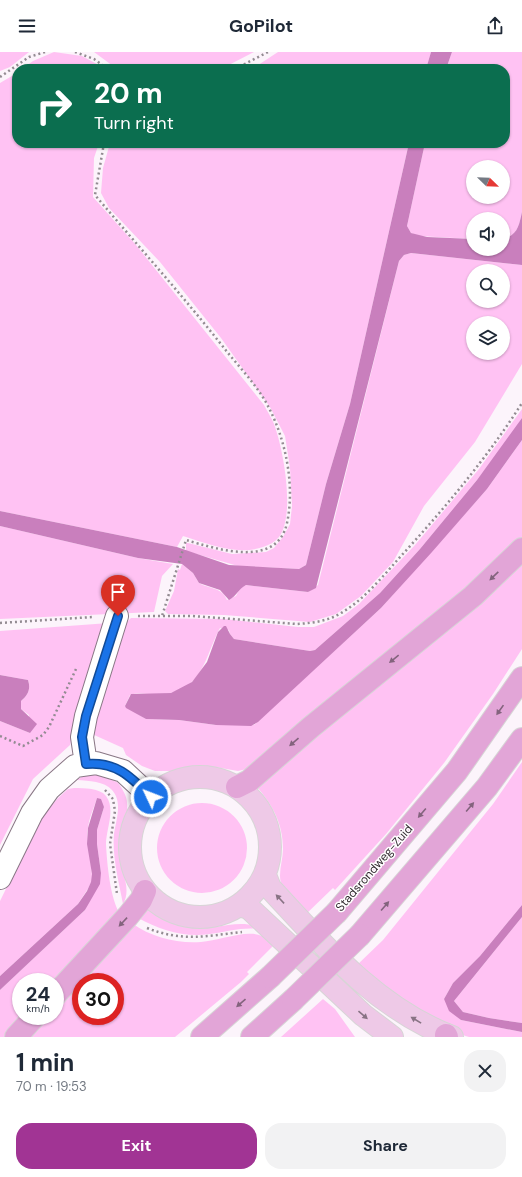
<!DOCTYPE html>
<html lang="en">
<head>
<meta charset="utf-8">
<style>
	body { margin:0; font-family:"DM Sans",sans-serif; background:#f2f2f3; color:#1f2937; height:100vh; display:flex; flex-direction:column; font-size:15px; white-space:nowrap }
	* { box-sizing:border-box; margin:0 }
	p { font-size:13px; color:#747a83 }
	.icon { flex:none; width:22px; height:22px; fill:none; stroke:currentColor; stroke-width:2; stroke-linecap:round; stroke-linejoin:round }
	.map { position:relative; height:985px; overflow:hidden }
	.panel { display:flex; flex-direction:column; background:#fff; flex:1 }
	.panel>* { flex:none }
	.top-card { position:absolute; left:12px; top:12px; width:498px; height:84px; border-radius:16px; box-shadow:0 1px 3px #0004; background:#0b6e4f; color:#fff; overflow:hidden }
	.needle { width:26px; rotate:113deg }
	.buttons { position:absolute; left:466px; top:108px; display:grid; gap:8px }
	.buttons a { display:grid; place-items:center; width:44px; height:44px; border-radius:50%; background:#fff; box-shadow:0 1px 3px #0004; font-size:20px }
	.speed { position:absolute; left:12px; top:921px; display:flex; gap:8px; font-size:20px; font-weight:700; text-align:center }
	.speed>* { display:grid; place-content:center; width:52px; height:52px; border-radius:50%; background:#fff; box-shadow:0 1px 3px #0004; line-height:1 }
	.speed small { font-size:10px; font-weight:400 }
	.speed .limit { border:6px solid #d22; background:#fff; color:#111 }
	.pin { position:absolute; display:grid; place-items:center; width:34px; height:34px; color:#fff; margin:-41px -17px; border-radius:50% 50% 50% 0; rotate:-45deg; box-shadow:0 0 4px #0007 }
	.pin .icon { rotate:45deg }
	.me { position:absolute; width:44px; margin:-22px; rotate:313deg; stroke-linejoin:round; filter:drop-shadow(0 0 3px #0008) }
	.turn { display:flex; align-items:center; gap:14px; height:84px; padding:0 16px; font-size:18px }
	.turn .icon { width:52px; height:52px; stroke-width:2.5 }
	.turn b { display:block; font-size:28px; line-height:34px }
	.round { display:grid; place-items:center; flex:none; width:42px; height:42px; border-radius:16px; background:#f2f2f3 }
	.overview { display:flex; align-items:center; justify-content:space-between; height:68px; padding:0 16px }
	h1 { font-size:24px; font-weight:700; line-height:30px }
	.primary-button { display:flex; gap:8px; margin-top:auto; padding:8px 16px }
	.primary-button a { flex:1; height:46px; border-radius:16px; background:#a13494; color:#fff; font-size:16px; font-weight:700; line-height:46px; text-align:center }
	.primary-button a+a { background:#f2f2f3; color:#1f2937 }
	header { display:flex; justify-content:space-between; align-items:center; height:52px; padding:0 16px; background:#fff; font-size:18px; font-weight:700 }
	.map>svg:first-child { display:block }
</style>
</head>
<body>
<header><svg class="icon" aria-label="menu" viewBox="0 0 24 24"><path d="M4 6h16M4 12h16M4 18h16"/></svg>GoPilot<svg class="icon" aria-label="share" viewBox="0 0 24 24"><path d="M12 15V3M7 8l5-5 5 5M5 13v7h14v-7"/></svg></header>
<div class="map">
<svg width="522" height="985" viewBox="0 0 522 985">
	<rect width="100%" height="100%" fill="#fcf4fb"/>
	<path fill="#ffc2f3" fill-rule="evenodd" d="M0,0H29L10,15L0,19Z
		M54,0L82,4L106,17H22L33,9Z
		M94,0H254L221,17H117Z
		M278,0H431L426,17H252Z
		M452,0H522V160C519,173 518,183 503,187V167H473V187L418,184L411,181L407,174L425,91H505V17H446ZM473,115H503V145H473Z
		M17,21V91H99L94,106L93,145L136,193L264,353C268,361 274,369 276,378C284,402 295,464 279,485C275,490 269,493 263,495C237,504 208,492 183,484L177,495L0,459V31Z
		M110,91H409L350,352L326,432L306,513L299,517L238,514L186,499V491H188L232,502L266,500L274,496L283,485L290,472L292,454L290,416L285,384L270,355L221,286L160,210L109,156L101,141L103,116Z
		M411,201L522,213V312L475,390L424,454L393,510L361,544L336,562L310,570L224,563L168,562L165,559L174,539L178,517L180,518L182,512L193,521L199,531C209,537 222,535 227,548L236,544L240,536L246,533L308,540L318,533L399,209L404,203ZM473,219H503V249H473ZM473,271H503V301H473Z
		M522,357V366L512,382L477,428L420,497L380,541L315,598L310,599L234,587L230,582L229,578L220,576C205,604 203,638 164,642C154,644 139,639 130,643L125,654L146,667L179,668L216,673H254L381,556L487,437L522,388V485L491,516L251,716L238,719L215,715L196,714L172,719H155L142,714L126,703L123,696L92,682L123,574L131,566L224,567L298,575H314L343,564L359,552L415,493L479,417Z
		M0,474L138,506L173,512L162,524L154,560L0,567Z
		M522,506V597L493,642L444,711L386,782L335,838L333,836L304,864C297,855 286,844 282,834C277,822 283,809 283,797C283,772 273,754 257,735Z
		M109,571L81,648L70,693L33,727L0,793V669L30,681L29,663L21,657V649C28,643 31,637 28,628L0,623V579Z
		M522,710V853L480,904L453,931L444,947L461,968L522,980V985H469L456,981L418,963L355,915L383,888L493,752Z
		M95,722L117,730C121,734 127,744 127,751C129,768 118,785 120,803C121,819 132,837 123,852C119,830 112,805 114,782C116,768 123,750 112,738C104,729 89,729 77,728L83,724Z
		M74,736C84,736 100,736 106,744C116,757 106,778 106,792C107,811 110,846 120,862L55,930H21V964L5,985H0V938L85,858L101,821L97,792V778L104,755L97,746C94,756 89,766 88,776C85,792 95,820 91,831C88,838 82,845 78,852L0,924V849L41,766L58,746L68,737Z
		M157 796a45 45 0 1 1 90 0a45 45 0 1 1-90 0Z
		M148,856C168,871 190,879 214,875C230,873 241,870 257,874L259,877C242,875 226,880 210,882C185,886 160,878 138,866Z
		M522,865V971L489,966L463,960L454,949Z
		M133,872C151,885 178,892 201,890C219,889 246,877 262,884C267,885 271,889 275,892L247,920L249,922L241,930L175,985H26L46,964H55V954ZM81,930H115V964H81Z
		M323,947L335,957L355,985H281Z"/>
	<path fill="#c97fbd" d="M431,0H452L446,17H426Z
		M409,91H425L407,174L411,181L427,185L473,187V197H503V187C518,183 519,173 522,160V213L411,201L404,203L399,209L316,536L308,540L246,533C238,537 237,544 229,548L220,538L199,531L193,521L182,512L138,506L0,474V459L177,495L229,513L299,517L306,513L326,432L350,352Z
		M522,366V388L487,437L432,500L381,556L258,670L251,674L216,673L179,668L146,667L126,656L125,654L131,642L171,641L192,630L207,610L218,580L224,574H226L230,582L234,587L310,599L315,598L380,541L420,497L477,428Z
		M0,623L28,628C31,637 28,643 21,649V657L37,672L30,681L0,669Z
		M97,746L101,747L104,755L97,778V792L101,821L100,832L85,858L0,938V924L78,852L87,839L91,830L92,822L87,792L88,776Z
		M522,853V865L454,949L463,960L489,966L522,971V980L461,968L449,959L444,947L453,931L480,904Z"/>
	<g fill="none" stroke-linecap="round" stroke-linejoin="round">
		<g stroke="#897785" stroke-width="24">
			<path id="street" d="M86,712L82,685L86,664L117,564
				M0,826L32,761L49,737L75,714L96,711L123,719L151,745"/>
		</g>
		<g stroke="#d7d5d6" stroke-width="24">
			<path id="primary" d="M130 795a70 70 0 1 1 140 0a70 70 0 1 1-140 0Z
				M265,823L270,836C322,892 377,957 452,985
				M240,853L249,856L363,963L392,985"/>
		</g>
		<g stroke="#d7d5d6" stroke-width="24">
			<path id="highway" d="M237,735L249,729L311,675L473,544L522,497
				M337,860L457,719L522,626
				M360,883L487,735L522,687
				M55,943L128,864L141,848L145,839
				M446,983L447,985
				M16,985L35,964
				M202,985L270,925
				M252,985L293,948"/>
		</g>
		<path stroke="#938b92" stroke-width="2.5" stroke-dasharray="2 3" stroke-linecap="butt" d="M75,0L94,7L108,17
			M235,17L268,0
			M0,25L29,5L45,0
			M104,91L95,143C138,194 183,244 224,296C239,315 258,334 269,356C286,389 295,434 287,471C277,517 217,497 186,488L162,564
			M138,564H193L297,572C313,571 328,569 341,561C364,548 383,524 401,504C444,457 487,406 522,351
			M0,571L93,565
			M0,684L23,694L43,683L49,675L76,617
			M105,738L113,747L115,759L110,792L117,842
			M147,876C182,890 206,884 242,880"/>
		<use href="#street" stroke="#fff" stroke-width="22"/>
		<use href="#primary" stroke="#eec9e7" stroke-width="22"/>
		<use href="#highway" stroke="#e2a5d7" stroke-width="22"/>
		<g stroke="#d7d5d6" stroke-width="24" stroke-linecap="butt">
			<path id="highway-bridge" d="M270,925L337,860
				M293,948L360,883"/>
		</g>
		<use href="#highway-bridge" stroke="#e2a5d7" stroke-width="22"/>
	</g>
	<defs><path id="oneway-solid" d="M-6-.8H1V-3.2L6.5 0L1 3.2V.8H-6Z"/></defs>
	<g fill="#83637d">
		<use href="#oneway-solid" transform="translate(494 524) rotate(136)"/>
		<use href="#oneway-solid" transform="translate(394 607) rotate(141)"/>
		<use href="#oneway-solid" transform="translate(500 658) rotate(125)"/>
		<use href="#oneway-solid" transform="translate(294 690) rotate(139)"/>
		<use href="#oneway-solid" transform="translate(470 755) rotate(-50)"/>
		<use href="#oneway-solid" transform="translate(422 761) rotate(130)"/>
		<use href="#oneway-solid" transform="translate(385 854) rotate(-49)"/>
		<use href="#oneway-solid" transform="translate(123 870) rotate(133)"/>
		<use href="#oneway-solid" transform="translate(241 951) rotate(139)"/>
	</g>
	<g fill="#887384">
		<use href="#oneway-solid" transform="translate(280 847) rotate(-133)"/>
		<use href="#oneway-solid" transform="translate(363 963) rotate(41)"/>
		<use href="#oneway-solid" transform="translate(416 968) rotate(-149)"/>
	</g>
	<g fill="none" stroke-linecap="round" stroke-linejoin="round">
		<g stroke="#114b97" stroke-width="10">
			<path id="route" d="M118,564L86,664L82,685L86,712C116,709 131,725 151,745"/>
		</g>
		<use href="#route" stroke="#1a73e8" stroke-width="7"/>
	</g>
	<g text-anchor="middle" stroke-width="3" stroke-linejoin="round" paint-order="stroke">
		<g font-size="12" fill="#352d33" stroke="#fff">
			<text transform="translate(374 816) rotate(-49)" y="4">Stadsrondweg-Zuid</text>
		</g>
	</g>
</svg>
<div class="buttons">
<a><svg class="needle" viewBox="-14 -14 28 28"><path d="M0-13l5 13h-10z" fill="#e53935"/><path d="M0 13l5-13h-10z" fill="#747a83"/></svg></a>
<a><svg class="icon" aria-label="sound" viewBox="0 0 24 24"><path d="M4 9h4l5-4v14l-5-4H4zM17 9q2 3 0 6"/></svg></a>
<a><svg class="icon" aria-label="search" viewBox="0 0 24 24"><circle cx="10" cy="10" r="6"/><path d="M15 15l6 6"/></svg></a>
<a><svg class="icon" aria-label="layers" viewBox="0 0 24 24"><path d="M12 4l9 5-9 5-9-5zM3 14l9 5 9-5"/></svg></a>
</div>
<div class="speed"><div>24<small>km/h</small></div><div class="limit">30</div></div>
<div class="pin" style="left:118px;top:564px;background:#d93025"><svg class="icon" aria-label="arrive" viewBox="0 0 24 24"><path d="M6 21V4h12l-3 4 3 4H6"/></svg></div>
<svg class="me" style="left:151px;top:745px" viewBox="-20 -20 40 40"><circle r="17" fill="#1a73e8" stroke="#fff" stroke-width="3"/><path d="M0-11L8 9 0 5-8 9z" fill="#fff"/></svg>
<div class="top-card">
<div class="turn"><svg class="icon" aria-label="right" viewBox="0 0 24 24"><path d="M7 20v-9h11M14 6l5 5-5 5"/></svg><div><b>20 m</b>Turn right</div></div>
</div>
</div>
<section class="panel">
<div class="overview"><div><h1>1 min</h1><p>70 m · 19:53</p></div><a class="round"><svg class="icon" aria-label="close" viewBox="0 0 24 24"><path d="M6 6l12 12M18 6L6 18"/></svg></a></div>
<div class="primary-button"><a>Exit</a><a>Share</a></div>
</section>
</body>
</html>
